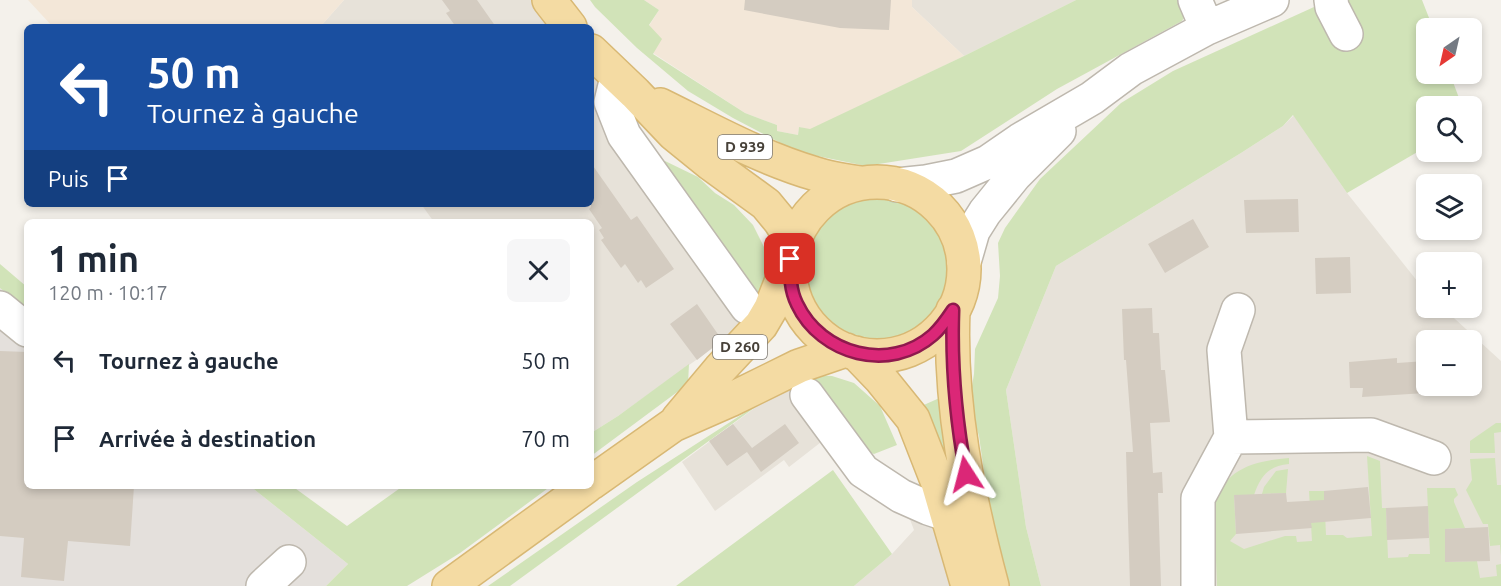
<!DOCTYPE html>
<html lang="fr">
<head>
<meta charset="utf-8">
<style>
	body { margin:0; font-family:Ubuntu,sans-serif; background:#f6f6f7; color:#1f2937; height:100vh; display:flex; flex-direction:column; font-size:22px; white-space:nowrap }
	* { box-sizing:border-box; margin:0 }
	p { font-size:20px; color:#747a83 }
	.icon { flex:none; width:33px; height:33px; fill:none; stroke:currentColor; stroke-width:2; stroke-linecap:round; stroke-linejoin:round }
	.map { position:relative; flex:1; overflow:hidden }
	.side { position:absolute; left:24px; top:219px; width:570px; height:270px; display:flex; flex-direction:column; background:#fff; border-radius:9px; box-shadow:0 3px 9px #0003 }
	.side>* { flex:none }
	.banner { position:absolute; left:24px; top:24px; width:570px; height:183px; border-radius:9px; box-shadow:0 3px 9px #0003; background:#1a4fa0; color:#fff; overflow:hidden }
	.needle { width:39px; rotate:214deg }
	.tools { position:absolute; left:1416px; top:18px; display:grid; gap:12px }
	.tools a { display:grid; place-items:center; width:66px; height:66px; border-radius:9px; background:#fff; box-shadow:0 3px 9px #0003; font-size:30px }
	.pin { position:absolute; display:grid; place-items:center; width:51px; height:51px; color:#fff; margin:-26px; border-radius:12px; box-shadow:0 3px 9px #0006 }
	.me { position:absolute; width:66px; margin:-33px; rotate:351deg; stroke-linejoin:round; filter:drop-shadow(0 0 4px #0008) }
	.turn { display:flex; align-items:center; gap:21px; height:126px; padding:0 24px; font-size:27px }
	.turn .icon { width:78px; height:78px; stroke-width:2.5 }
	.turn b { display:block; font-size:42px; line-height:51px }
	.then { display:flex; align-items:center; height:57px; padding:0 24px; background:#0003; gap:12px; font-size:22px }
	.round { display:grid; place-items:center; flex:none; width:63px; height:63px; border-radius:9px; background:#f6f6f7 }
	.headline { display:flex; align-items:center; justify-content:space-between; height:102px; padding:0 24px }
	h1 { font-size:36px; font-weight:700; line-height:45px }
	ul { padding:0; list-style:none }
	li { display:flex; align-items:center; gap:18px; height:78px; padding:0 24px }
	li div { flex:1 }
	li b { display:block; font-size:22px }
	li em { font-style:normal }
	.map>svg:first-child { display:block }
</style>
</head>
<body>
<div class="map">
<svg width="1501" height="586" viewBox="0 0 1501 586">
	<rect width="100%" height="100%" fill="#f4f1eb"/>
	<path fill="#e7e2d9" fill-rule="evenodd" d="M344,0H549L570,27H320Z
		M912,0H1076L964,56L912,7Z
		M591,51L611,102L747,325L724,340L618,416L591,433V222H434L421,204H591Z
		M1294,115L1347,193L1426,292V308H1443L1501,361V586H1041L1026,527L1006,390L1056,266L1241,153L1283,126ZM1426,340H1472V386H1426Z
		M794,381L834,432L789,467L784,460L715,511L682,462L772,395Z
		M901,496L928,508L992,586H854L892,554L914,530Z"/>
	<path fill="#f3e7d8" d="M28,0H344L320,27H53Z
		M644,0H912V7L964,56L810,130L799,127L798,135L777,131V125L745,113L653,53L649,26L659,10Z"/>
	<path fill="#e4e0dc" d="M0,288L27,310V486H250L348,564L326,586H0Z"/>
	<path fill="#d1e3b8" d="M590,0H644L659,10L649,25L662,39L653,54L745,113L777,125V131L798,135L799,127L810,129L964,56L1076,0H1185L1188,11L1182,21L1057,89L961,151L866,166L798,152L733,118L688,91L637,48L595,7Z
		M1341,0H1422L1433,28H1426V74H1450L1462,106H1426V147L1347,193L1293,115L1283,126L1241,153L1056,266L1006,390L1026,527L1041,586H1010L1002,565L988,500L979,436L969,404L974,374L975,349L998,298L1000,276L998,243L1005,228L1040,179L1121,103L1173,71L1314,7L1325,11Z
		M665,161L698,177L715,193L734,205L753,225L765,249L766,273L761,288L753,298L665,169Z
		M803 272a74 74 0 1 1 148 0a74 74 0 1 1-148 0Z
		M0,264L27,287V310L0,288Z
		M689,364L688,384L591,456V433L618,416Z
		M814,375L832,376L854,383L880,406L897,445L874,454L856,446L809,383Z
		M772,395L510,586H488L637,482Z
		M944,396L958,492L917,408Z
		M1496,423H1501V432L1494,433L1495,453H1470V441Z
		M1367,456L1380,461L1382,508H1386L1388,558L1408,557L1409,554H1430L1427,488H1455L1458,495L1454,499V502L1465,528L1445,529L1446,562L1477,561L1480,578L1497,576L1496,565L1501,564V586H1217L1214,509C1222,469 1253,461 1289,458V464C1269,466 1261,475 1254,495H1234L1236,534L1230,541L1244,549L1285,536H1296L1297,542L1312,541L1309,491H1324L1326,535H1343L1347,538L1372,536Z
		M1495,458L1497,485H1501V556L1500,545L1490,546L1488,524H1483L1466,490L1472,480L1470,459Z
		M1288,469L1286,493L1262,494L1264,487L1276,471Z
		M833,470L892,554L854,586H676Z
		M250,486H292L347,526L403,486H551L460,553L407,586H326L348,564Z"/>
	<path fill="#d4ccc1" d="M442,0H477L496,27H456L446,13L450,11Z
		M745,0H891L889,30L840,28L744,10Z
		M591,163L631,220L637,216L674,269L646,288L641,280L638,283L625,264L621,268L601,240L604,238L599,230L602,228L589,209L591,207Z
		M1298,199L1299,232L1246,233L1244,200Z
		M1193,219L1209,247L1165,273L1148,244Z
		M1350,257L1351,293L1316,294L1315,258Z
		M697,304L722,340L716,345L697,360L670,324Z
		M1152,308L1153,333H1159L1161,370H1165L1170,422L1150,423L1153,473L1162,472L1163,493H1158L1161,586H1130L1126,452H1133L1126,360H1124L1122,309Z
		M0,351L27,352V486H134L130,546L68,541L64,581L21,577L24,538L0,536Z
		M1397,358V363L1426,361V393L1362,397L1363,388H1350L1349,362Z
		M733,424L752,448L785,424L799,443L761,472L747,452L727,466L709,441Z
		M1368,487L1371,518L1311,523L1312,528L1236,534L1234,495L1286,493L1287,502L1324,500V491Z
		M1428,506L1429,538L1387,540L1386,508Z
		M1488,527L1490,561L1445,562V529Z"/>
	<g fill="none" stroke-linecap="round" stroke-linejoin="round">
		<g stroke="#beb8ae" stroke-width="36">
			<path id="minor" d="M1195,0L1207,28
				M1331,0L1332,7L1346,34
				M617,77L611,102L624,135L747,307
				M897,185L926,182L956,176L988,162L1020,140L1092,98L1131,69L1207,28L1272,0
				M964,262L973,231L985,212L1015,175L1059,131
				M0,308L27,330
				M807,395L863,471L901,496L928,508L946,514
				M1231,437L1371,435L1434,458
				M263,586L289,562
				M1198,586V498L1231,437L1224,350L1238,310"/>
		</g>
		<g stroke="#d8b874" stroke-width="36">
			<path id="major" d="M549,0L570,27
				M591,51L635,93L674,134L711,164L766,204L780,221L794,243
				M660,105C711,130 761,158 816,174C830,179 846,181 861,183
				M790 269a87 87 0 1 1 174 0a87 87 0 1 1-174 0Z
				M953,310C949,404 968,496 992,586
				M856,353L880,378L913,419L938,483L968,586
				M678,419L720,369L761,325L771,308L789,262
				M591,483L673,425L730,400L799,366L846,350
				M449,586L587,486"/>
		</g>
		<use href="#minor" stroke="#fff" stroke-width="33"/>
		<use href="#major" stroke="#f4dba3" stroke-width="33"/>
	</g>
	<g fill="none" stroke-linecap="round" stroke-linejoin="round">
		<g stroke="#8e194d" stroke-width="15">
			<path id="route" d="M790,259C790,275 790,290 797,304C821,355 890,373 933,335C941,328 947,319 953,310C951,365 956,420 966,474"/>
		</g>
		<use href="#route" stroke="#db2777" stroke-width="10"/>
	</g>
	<g text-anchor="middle" stroke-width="5" stroke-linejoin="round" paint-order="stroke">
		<g fill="#fff" stroke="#7e7a74" stroke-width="1.5">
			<rect x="718" y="135" width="54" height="24" rx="4.5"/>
			<rect x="713" y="335" width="54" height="24" rx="4.5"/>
		</g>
		<g font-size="15" font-weight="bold" fill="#474139">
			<text x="745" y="152">D 939</text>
			<text x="740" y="352">D 260</text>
		</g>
	</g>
</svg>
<div class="tools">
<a><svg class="needle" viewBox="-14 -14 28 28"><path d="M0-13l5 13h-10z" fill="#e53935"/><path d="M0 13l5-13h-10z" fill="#747a83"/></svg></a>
<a><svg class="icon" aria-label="search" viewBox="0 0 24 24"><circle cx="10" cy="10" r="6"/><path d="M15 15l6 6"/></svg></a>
<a><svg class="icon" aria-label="layers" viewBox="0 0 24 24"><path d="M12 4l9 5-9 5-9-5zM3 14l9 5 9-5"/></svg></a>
<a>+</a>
<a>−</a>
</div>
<div class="pin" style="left:790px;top:259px;background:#d93025"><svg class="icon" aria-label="arrive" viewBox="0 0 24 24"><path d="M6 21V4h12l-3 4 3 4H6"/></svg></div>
<svg class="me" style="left:966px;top:474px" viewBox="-20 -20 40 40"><path d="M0-17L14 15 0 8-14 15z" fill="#db2777" stroke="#fff" stroke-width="4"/></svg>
<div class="banner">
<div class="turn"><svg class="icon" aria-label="left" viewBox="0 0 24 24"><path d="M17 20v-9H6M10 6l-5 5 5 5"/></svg><div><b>50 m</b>Tournez à gauche</div></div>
<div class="then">Puis<svg class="icon" aria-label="arrive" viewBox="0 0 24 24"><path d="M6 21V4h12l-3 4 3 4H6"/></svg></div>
</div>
<section class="side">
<div class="headline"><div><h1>1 min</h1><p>120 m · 10:17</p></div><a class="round"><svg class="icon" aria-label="close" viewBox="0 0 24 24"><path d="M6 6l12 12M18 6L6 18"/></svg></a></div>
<ul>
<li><svg class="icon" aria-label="left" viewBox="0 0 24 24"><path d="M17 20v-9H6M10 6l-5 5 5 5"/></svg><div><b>Tournez à gauche</b></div><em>50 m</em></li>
<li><svg class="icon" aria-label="arrive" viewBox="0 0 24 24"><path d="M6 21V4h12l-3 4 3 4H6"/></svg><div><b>Arrivée à destination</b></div><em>70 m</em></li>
</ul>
</section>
</div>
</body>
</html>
